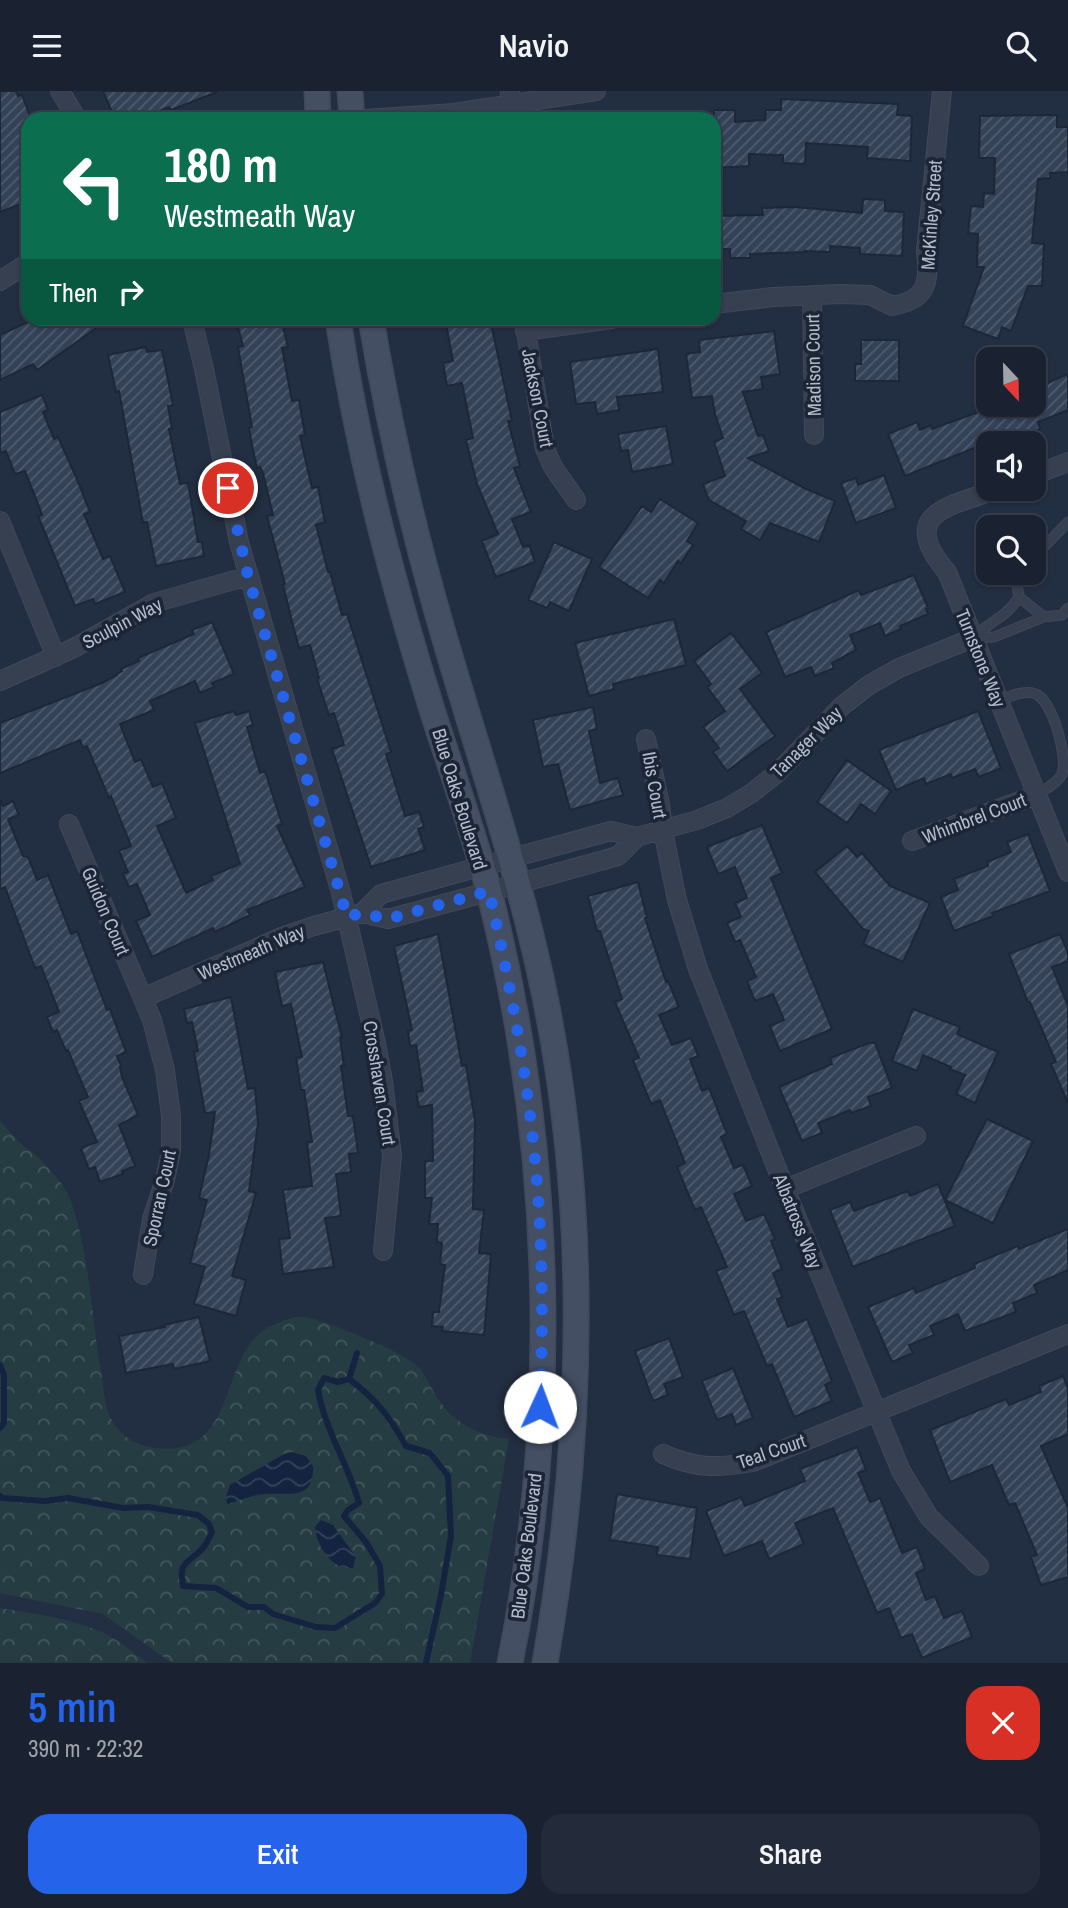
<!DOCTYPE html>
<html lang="en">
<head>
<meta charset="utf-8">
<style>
	body { margin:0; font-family:"Archivo Narrow",sans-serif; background:#232a39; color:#f1f3f6; height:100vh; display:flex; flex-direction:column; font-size:26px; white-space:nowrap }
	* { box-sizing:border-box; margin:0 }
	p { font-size:23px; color:#9fa4ab }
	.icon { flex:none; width:38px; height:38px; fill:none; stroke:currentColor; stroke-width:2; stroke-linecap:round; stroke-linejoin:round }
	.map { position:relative; height:1572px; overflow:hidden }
	.drawer { display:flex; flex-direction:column; background:#1a2231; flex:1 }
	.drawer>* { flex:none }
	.top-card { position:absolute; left:21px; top:21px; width:700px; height:214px; border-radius:21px; box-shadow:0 2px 5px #0004,0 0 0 2px #383f4d; background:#0b6e4f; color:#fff; overflow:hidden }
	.needle { width:46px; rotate:158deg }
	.controls { position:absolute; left:976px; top:256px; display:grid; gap:14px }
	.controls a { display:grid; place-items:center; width:70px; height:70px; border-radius:14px; background:#1a2231; box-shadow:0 2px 5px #0004,0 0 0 2px #383f4d; font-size:35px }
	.pin { position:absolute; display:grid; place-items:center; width:60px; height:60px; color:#fff; margin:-30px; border:4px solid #fff; border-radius:50%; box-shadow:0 2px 7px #0007 }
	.me { position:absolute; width:77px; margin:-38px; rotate:2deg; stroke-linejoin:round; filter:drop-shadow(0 0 5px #0008) }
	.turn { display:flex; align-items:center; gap:24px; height:147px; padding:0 28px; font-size:32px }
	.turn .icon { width:91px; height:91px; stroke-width:2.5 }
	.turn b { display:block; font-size:49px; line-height:60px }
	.then { display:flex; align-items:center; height:66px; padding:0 28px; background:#0003; gap:14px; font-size:26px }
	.round { display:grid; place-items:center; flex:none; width:74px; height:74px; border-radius:21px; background:#232a39 }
	.head { display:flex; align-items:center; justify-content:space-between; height:119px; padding:0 28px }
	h1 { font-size:42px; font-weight:600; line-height:52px; color:#2563eb }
	.button { display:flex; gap:14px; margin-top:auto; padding:14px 28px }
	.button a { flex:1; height:80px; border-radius:21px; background:#2563eb; color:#fff; font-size:28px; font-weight:600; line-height:80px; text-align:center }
	.button a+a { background:#232a39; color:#f1f3f6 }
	header { display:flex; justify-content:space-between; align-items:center; height:91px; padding:0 28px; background:#1a2231; font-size:32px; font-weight:600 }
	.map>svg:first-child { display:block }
</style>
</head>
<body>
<header><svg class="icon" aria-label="menu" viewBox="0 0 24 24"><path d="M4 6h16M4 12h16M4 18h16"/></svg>Navio<svg class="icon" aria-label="search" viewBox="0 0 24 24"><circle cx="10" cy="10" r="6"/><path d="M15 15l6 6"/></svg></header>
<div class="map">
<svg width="1068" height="1572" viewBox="0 0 1068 1572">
	<defs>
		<pattern id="park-crowns" width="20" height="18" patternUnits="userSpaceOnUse" patternTransform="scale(1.75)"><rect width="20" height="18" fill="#253d42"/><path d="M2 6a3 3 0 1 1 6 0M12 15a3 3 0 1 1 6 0" fill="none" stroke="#42575c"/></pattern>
		<pattern id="water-waves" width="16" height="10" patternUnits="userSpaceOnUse" patternTransform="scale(1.75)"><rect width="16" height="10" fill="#142440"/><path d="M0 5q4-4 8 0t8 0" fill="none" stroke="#34425a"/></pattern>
		<pattern id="building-hatch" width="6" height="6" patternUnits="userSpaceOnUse" patternTransform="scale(1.75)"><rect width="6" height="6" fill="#344258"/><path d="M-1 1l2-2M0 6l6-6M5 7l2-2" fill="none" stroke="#4f5b6f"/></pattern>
	</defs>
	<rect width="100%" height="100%" fill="#222e41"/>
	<path fill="url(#park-crowns)" d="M0,1030C7,1038 14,1046 21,1053C26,1058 33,1061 38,1066C48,1076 62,1091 68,1103C89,1153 91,1225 101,1280C103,1293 104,1309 108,1321C116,1342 134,1355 156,1357C244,1368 214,1254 278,1232C286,1229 295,1225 303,1226C323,1228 400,1260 415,1273C426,1282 430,1296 438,1308C455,1333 479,1345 509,1348L470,1572H172L103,1523L0,1502Z
		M0,1517C34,1523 70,1527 102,1541C118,1548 133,1562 147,1572H0Z"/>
	<path fill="url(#water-waves)" d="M292,1361L306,1365L313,1375C314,1411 289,1401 265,1403C251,1404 240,1410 227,1413L226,1406L230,1394L284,1363Z
		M321,1429L333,1434L356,1466L353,1477C332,1480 316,1454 315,1436Z"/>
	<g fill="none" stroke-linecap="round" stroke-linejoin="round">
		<path stroke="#142440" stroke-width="6" d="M0,1274L4,1284V1332L0,1337
			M349,1288L357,1262
			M0,1405L2,1407L45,1410L68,1407L123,1417L148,1416L198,1424L209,1433L212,1441C209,1448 205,1456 199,1461C184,1474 179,1473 183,1495L216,1497L248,1516H264L273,1523L316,1536L335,1537L375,1512L382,1503L380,1475L366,1451L344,1425L348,1419L359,1412C348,1373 325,1339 318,1299L324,1287L338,1291L349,1288C376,1308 390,1326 406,1355L430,1362L448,1385L451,1445L441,1504L426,1572"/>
	</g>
	<path fill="url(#building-hatch)" stroke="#1e2738" stroke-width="2" d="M0,0H16L18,5L22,4L30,25L28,26V110L0,121Z
		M103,0H217V1L171,19L169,16L139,28H115Z
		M781,8L898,13L897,24L912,25L910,70L867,67L868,56L806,52L805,73L783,72V64L749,63V75L714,77V19H735V31L765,29L766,19H781Z
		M1057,24V36H1068V81L1050,82V87L1038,88L1032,152L1044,153L1042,195H1028L1011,240L1002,236L998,248L963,235L984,176H977L978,143L968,142L971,115L983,116L984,102L994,103L995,67H979L980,25Z
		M863,108L885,109V120L904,121L902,165L860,163V157L830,155V161L805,160V161L750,163V167H730V158H714V125L763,124L762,117L795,116L862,122Z
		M34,228H109L37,279L33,273L0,289V244Z
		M257,228H281L288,256L282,257L292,310L299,309L305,344L300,345L312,397L318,396L325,431L316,434L328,481H330L342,524L347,523L391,661L386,663L405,725L419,721L424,736L418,738L425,759L371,776L332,658L344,654L334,622L329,624L317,588L319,587L310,554L299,557L294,538L283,494L285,493L267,425L273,424L263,382L260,376L257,377L252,354L249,337L252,336L238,256L243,255L237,232Z
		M445,228H490L512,330H508L520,375L514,377L531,421L512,428L523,456L529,454L535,471L496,486L482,450L498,443L477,393L466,349L473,347L462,292L447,295L443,272L453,270Z
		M774,240L780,283L761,286L763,298L743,301L758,345L763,344L769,360L748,367L806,398L835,410L819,451L770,432L760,449L741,438L746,430L709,409L703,393L725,385L714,351L723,347L715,323L712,305L692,307L686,263L700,261L699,249Z
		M861,249H899V290H855V273H861Z
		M146,256L147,261L162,259L173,314L168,315L172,338H169L180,393L188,392L198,451H202L204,465L156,475L147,431L143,432L119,300L116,301L108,264Z
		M658,258L663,301L617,306L619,319L597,323L595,311L576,313L570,271Z
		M1068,283V319L1038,331L1040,338L1005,352H1000L999,347L905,385L888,343L917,331L920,339L931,334L932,338L987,318L985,313H1034V298Z
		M42,304L48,319L43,321L54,348L58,346L76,386L90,421L84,423L103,468L110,465L125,501L95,513L93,508L75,515L46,444L38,425L42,424L40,418L25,380L15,383L6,360L0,362V321Z
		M666,335L673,373L632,381L628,359L621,360L618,343Z
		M884,384L896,417L856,432L841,392L856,387L858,394Z
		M660,408L698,432L687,450L693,454L681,472L678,470L664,492L660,489L648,507L599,476L642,415L651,421Z
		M554,451L592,468L569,520L550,511L547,517L528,509Z
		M914,484L928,517L926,518L928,523L900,535L901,538L885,545L880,532L850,544L856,559L832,572L834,577L815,585L811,576L785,586L766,541L859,499L861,504Z
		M674,528L686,574L613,593L614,598L589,605L575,552Z
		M212,531L234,583L212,592L214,596L200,602L195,590L150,610L154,619L120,633L135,671L141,668L153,696L162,692L176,727L157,735L186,802L213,789L211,785L240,773L195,632L234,620L236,624L249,620L253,634L247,636L260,682L265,680L282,733L277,735L305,796L247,819L250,824L215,841L213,837L152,866L136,830L150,824L137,793L129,796L123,783L128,781L119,760L131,755L111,705L109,707L87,655L83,657L80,649L0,682V632L102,592L117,584V583L122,580L121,578L139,570L138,567L194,543L192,539Z
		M731,542L762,582L740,598L775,645L727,680L713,661L719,657L703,636L725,620L707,596L711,593L694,570Z
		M593,616L597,638L589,640L600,692L618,687L623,704L570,719L558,673L543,676L533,629Z
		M978,620L1001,677L979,686L975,678L952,687L951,683L926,693L924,687L896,699L879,659Z
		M847,669L891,700L875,723L861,713L847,732L817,711Z
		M0,709L3,715L13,710L19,724L8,728L23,765L28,766L37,789L48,784L71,843L77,840L107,919L110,918L126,961L117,965L121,975L120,976L122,986L138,1024L119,1034L135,1075L122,1080L123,1083L100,1091L95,1076L89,1078L81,1057L97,1051L79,1010L88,1006L68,959L66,960L57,939L53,941L47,926L59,921L41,875L35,877L5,796L0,798Z
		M762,734L782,782L771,787L832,938L780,960L770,935L784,929L773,903L755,910L747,890L756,886L740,849L735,851L727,832L741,826L735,812L747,807L735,776L718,783L707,756Z
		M1028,743L1050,800L992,822L993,825L954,840L941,806L958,799L954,788L988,775L987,771L1011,761L1007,751Z
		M847,755L857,766L862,762L890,795L930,812L903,871L863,853L869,840L863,838L815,781Z
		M638,791L647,827H645L666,891L668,890L679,916L659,924L672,954L691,947L698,965L690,968L702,1000L709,997L727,1043L721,1046L734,1077L743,1074L752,1095L734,1103L746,1130L764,1123L775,1148L771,1150L782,1178L773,1182L782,1206L777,1208L788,1236L807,1228L832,1290L825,1294L832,1310L794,1326L772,1273L767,1275L744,1220L734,1224L716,1180L727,1176L701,1116L695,1119L677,1076L685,1072L660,1009L651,1013L633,969L639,967L615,911L622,908L600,840H597L588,805Z
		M438,843L462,975L466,974L475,1030L473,1118L484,1119L479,1162L491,1163L484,1244L442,1240L443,1236L432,1235L433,1221H439L445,1174L440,1173L442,1152L437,1151L438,1133H429L432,1107H425V1070H433L432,1014L419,1016L416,1001L423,1000L416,954L410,955L408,940L412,939L394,855Z
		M1060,843L1068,862V870L1052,876L1068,915V1012L1051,973L1056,971L1030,911H1028L1009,863Z
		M323,871L342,947H340L344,975H341L348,1025H353L358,1062L349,1063L351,1081L336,1083L341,1125L325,1127L334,1176L283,1183L279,1148L290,1147L283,1099L312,1095L307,1051H312L304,999H301L296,967L302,966L291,913L282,915L275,881Z
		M231,906L248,998L255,997L258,1032L249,1100L256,1102L232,1185L246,1189L236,1225L194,1213L205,1176L190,1172L207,1109L199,1107L209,1064L215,1021L205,1022L194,961L198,960L192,931L187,932L184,918Z
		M913,918L960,936L957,943L998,961L975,1012L956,1003L965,984L950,978L951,976L923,964L917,980L892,970Z
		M869,952H875L892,997L868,1006L871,1015L851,1022L850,1019L818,1032L822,1042L802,1050L779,996L832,973L830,967Z
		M987,1028L1033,1050L993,1132L945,1109Z
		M938,1093L955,1135L853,1176L830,1119L850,1111L854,1120L908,1100L910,1105Z
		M1068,1138V1179L1034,1194L1037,1202L1013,1212L1016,1221L965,1240L958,1223L930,1235L934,1244L909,1254L913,1262L892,1271L868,1216L914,1197L916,1202L975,1177L974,1173L1018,1155L1019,1158Z
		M199,1226L210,1270L174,1278L173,1273L126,1282L119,1245L165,1236L164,1234Z
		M669,1247L683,1286L664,1293L668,1304L653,1310L635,1260Z
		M733,1277L753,1327L736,1334L732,1323L717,1329L702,1290Z
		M1063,1285L1068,1298V1343L1041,1355L1068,1417V1486L1041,1494L1031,1466L1037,1464L1015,1412L1009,1414L992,1374L950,1391L930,1339L1006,1308L1009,1314L1041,1301L1039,1295Z
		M857,1356L866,1379L858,1382L870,1411L880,1407L902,1462L917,1456L925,1478L916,1482L926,1509L935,1505L944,1527L962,1520L972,1546L922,1567L912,1543L901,1547L889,1517L877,1522L833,1417L795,1432L804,1453L769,1468L762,1450L724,1465L706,1420L741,1406L745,1415L805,1390L800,1378Z
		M617,1403L697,1417L690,1468L657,1464L658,1456L610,1449Z"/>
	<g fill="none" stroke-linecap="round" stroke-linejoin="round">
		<g stroke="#40495a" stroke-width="11">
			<path id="service" d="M1034,466L1068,431
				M1019,506L1044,526
				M974,546C990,530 1007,526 1019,506L1017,494L1020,481
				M973,547L994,546L1044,526L1062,524L1068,517
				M998,610C1009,606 1024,598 1036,603C1053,611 1068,666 1062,683C1057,693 1045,698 1036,704"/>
		</g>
		<g stroke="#40495a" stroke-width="20">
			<path id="minor" d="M60,0L77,28
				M365,28L454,22L596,0
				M509,28L510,0
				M0,190L28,172
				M812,204L814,344
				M714,213L773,206L841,203L870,204L892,215C927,209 930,192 926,160L942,0
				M192,228L204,278L239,451L341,802L376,952L383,990L392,1065L383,1160
				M524,228L545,358L553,376L576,409
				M525,240L612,228
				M1034,384L1068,371
				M1001,397C955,415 894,419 947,481L1068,781
				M0,430L56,566
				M0,590L74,557L154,512L248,485
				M646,648L660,713L663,740L677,809L698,878L785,1098L901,1380L929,1426L979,1475
				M69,733L152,929L165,979L171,1025V1060L165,1089L152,1128L143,1184
				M912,750L1036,704
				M362,822L381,803L611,740L637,746L697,729L727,717L752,702L777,682L842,615L869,594L899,577L973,547
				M143,907L284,845L314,835L362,822L388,828L517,793L618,765L637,746
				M785,1098L916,1045
				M663,1363C697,1378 717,1377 753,1371L1068,1243"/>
		</g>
		<g stroke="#40495a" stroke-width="27">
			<path id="secondary" d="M317,0L318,28
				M350,0L352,28
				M338,228C358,362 393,493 433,622C452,681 473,740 489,800C552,1050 561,1318 510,1572
				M371,228C387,323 408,417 434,510C469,636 513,759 541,887C590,1112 584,1347 545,1572"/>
		</g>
		<use href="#service" stroke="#374051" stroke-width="9"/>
		<use href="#minor" stroke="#374051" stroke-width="18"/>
		<use href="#secondary" stroke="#444f64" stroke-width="24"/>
	</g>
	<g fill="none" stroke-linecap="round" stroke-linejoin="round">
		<path stroke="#2563eb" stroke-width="12" stroke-dasharray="0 21.6" d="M228,397L248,485L347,826L362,822L388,828L489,800C511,896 529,993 537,1091C543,1166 543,1241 540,1316"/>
	</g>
	<g text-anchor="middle" stroke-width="7" stroke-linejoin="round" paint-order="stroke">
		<g font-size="19" fill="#b3bccb" stroke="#1c2536">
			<text transform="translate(931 124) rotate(-86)" y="7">McKinley Street</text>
			<text transform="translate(813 274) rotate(-91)" y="7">Madison Court</text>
			<text transform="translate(538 307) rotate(79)" y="7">Jackson Court</text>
			<text transform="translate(122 532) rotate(-28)" y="7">Sculpin Way</text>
			<text transform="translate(981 567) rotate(68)" y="7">Turnstone Way</text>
			<text transform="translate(806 651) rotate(-45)" y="7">Tanager Way</text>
			<text transform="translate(655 694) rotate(80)" y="7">Ibis Court</text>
			<text transform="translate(460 708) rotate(73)" y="7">Blue Oaks Boulevard</text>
			<text transform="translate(974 727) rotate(-21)" y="7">Whimbrel Court</text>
			<text transform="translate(106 820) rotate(67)" y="7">Guidon Court</text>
			<text transform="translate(251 861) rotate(-23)" y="7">Westmeath Way</text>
			<text transform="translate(380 992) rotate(81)" y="7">Crosshaven Court</text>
			<text transform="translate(159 1107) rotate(-78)" y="7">Sporran Court</text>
			<text transform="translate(798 1130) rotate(68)" y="7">Albatross Way</text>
			<text transform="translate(771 1360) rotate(-19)" y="7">Teal Court</text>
			<text transform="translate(526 1455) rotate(-83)" y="7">Blue Oaks Boulevard</text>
		</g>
	</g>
</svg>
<div class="controls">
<a><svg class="needle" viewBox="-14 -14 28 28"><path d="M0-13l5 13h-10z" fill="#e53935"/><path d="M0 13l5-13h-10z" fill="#9fa4ab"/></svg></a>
<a><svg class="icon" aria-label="sound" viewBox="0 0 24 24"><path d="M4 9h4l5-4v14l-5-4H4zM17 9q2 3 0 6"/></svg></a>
<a><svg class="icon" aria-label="search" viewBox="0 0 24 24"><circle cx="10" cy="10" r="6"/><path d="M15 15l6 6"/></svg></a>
</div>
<div class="pin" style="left:228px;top:397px;background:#d93025"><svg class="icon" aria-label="arrive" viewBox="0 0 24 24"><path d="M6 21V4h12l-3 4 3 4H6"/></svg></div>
<svg class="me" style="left:540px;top:1316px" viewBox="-20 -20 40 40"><circle r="19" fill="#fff"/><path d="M0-13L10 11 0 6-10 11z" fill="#2563eb"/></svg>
<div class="top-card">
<div class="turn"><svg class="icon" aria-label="left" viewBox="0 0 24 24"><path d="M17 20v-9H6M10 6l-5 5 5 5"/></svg><div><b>180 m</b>Westmeath Way</div></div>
<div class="then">Then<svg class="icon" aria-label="right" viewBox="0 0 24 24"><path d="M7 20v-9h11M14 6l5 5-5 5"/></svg></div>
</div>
</div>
<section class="drawer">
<div class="head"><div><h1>5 min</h1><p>390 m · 22:32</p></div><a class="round" style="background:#d93025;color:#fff"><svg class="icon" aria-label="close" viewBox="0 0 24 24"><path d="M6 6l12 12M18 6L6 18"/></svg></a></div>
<div class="button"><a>Exit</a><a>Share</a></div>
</section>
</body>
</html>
